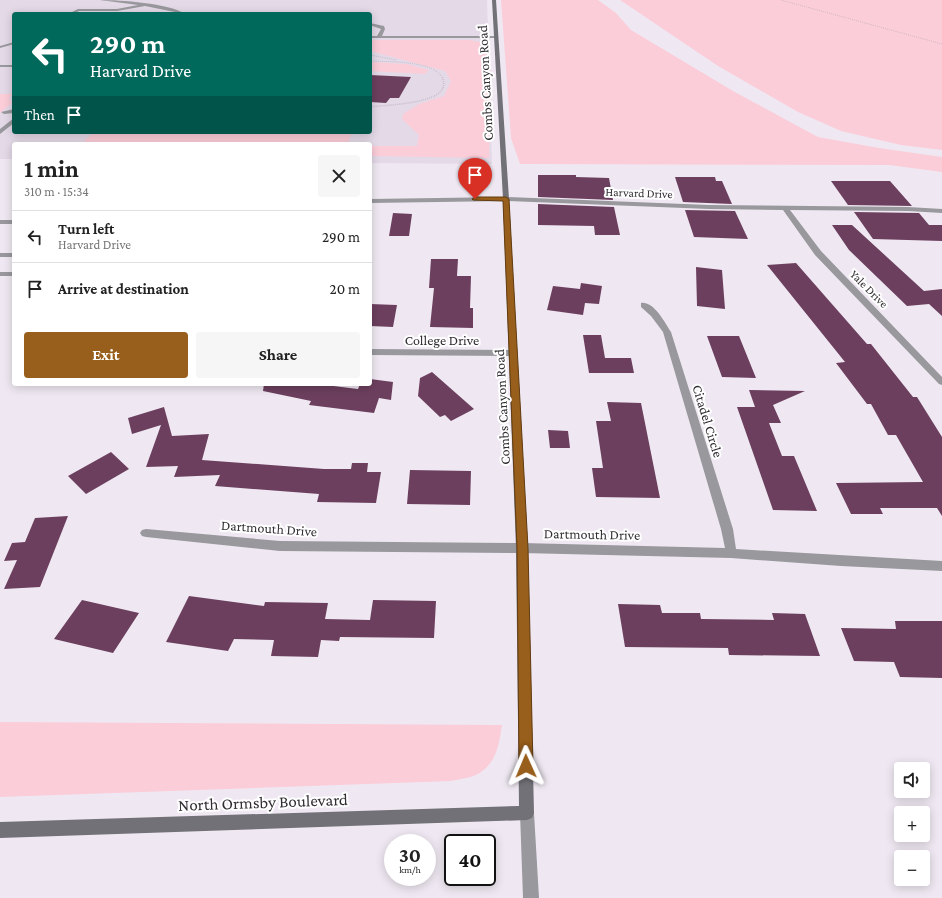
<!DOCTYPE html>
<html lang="en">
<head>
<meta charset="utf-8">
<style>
	body { margin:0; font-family:"Crimson Pro",serif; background:#f6f6f6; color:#222; height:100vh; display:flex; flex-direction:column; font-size:15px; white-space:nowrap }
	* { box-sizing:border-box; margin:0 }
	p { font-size:13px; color:#767676 }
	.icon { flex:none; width:22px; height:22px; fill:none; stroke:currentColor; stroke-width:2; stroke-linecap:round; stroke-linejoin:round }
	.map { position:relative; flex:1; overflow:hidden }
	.drawer { position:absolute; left:12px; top:142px; width:360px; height:244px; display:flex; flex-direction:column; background:#fff; border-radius:4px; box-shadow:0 2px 10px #0003 }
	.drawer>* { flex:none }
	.top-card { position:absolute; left:12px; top:12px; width:360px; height:122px; border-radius:4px; box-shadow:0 2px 10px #0003; background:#00695c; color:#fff; overflow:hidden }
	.controls { position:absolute; left:894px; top:762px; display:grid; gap:8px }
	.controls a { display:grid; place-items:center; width:36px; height:36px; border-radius:4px; background:#fff; box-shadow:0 2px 10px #0003; font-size:20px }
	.speed { position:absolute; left:384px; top:834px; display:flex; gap:8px; font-size:20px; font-weight:700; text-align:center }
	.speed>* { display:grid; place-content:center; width:52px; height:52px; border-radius:50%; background:#fff; box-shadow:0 2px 10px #0003; line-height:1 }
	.speed small { font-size:10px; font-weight:400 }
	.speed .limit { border:2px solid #111; border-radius:6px; background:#fff; color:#111 }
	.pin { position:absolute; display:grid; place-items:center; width:34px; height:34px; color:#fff; margin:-41px -17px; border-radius:50% 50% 50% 0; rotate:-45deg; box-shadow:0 0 4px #0007 }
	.pin .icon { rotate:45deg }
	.me { position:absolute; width:44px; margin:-22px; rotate:359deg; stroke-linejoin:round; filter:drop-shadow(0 0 3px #0008) }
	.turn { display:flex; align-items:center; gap:14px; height:84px; padding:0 12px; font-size:18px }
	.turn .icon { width:52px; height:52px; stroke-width:2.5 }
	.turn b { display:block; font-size:28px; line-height:34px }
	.then { display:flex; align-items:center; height:38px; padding:0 12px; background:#0003; gap:8px; font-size:15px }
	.round { display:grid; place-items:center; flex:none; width:42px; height:42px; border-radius:4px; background:#f6f6f6 }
	.head { display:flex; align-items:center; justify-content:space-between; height:68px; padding:0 12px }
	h1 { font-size:24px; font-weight:700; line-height:30px }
	.button { display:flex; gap:8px; margin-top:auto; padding:8px 12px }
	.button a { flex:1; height:46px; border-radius:4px; background:#985e1b; color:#fff; font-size:16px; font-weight:700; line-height:46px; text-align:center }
	.button a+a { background:#f6f6f6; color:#222 }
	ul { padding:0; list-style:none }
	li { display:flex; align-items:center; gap:12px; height:52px; padding:0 12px; border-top:1px solid #e0e0e0 }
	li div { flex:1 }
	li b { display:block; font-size:15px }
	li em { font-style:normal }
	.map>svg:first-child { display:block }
</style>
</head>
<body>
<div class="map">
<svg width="942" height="898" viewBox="0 0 942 898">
	<rect width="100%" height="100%" fill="#efe8f2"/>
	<path fill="#e4d9e7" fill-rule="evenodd" d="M0,0H487L492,164L370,163V144H14V159H0ZM14,14H370V132H14Z"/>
	<path fill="#fbcdd9" d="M501,0H598L616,13L631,30L733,91L818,137L879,148L942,157V172L889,165L520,164L511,138Z
		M620,0H942V150L901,145L841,131L798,112L718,66Z
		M370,40H469L485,43L491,59L489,158L370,156V146H417L419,135L402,119L403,114L419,104L444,96L451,81L445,71L370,51Z
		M370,62L407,64L429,70L425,74L370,71Z
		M0,94H14L9,98L12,103L0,113Z
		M105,132H352L348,144H81L93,133Z
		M0,722L502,725C499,744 497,763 478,774C471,778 459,779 451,781L0,797Z"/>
	<path fill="#6c3f5e" d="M370,75L411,77L399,98H390L386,103L370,102Z
		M538,175H576V177L609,178L613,200L538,197Z
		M675,177H715L716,181H722L732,204L683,202Z
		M831,181H890L912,206L848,205Z
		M538,204L614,207L620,235H595L594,226L538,225Z
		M685,210L735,211L748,239L694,237Z
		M854,212L919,213L929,225H942V241L873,239Z
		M393,213L412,214L409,236H389Z
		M832,225H852L924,291L942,289V316L929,304L907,306L849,250Z
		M431,259H458L457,276H471L470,308H473V328L430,327L434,288H429Z
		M796,263L867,344H871L913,397H917L942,437V516L937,508H880L883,514H851L836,483L923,482L896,435H888L871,404H867L836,363L845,362L767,265Z
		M696,267L722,270L725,309L697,306Z
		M581,283L602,286L599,304L585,303L583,315L547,310L553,286L580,289Z
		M370,304L397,305L393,327L370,326Z
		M583,335H601L605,358H631L634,373H589Z
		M707,336H739L756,378L722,377Z
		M432,372L474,409L451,421L445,415L440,417L418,396L420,378Z
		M370,379L393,382L391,400L379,398L374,413L309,405L311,401L263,391L264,384H317L358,389L360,384H370Z
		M749,390L805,391L773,405L781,423H769L782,456H794L817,511L773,510L737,407H755Z
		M607,402L641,403L660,498L596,497L592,468H603L596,421H611Z
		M164,407L172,436L209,434L202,460L324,469H351L352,463H368L367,472H381L376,503L317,502L319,494L215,486L220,475L174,477L178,466L146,467L161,425L132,434L128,418Z
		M548,430L568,431L570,448H550Z
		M111,452L129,469L86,494L68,476Z
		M410,470L471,471L470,505L407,504Z
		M68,516L40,587L4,589L17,560L4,561L12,543L25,542L35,518Z
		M189,596L264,606L265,602L328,603L325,619L370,620L373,600L436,601L434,638L340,637L339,641L321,640L318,657L271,656L274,640L234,639L228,651L166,642Z
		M82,600L139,613L113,653L54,639Z
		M618,604L660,605L662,613H700L701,619L774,620L772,613L805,614L820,656L729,655L728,648L625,647Z
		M895,621H942V678L900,677L894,662L854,661L841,628L896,629Z"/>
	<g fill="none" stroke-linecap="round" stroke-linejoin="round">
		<path stroke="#aba5ad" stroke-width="1" stroke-dasharray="0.5 1.5" stroke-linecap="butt" d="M781,0L942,44
			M370,55L397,60
			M370,61C388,62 431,60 442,77"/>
		<path stroke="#aba5ad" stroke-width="1.5" stroke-dasharray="0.5 1.5" stroke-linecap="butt" d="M370,107C386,105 430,104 441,91C445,86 444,82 442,76"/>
		<path fill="#99989d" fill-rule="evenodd" d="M100,0C120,0 169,3 185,14L145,6L117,11H79L73,14H68L78,9H117L138,5Z
			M370,23L384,26L385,29L382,36H496L498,37L496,38H370V36H377L381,29L370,25Z
			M14,42V44L0,48V46Z
			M0,65H14V67H0Z
			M14,109V113L4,114L1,112Z
			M0,220H14V224H0Z
			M0,253H14V257H0Z"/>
		<path fill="#99989d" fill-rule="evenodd" d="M14,118V123L0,134V129Z
			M506,197L709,205L908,207L942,209V213L908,211L790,210L821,251L942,377V385L939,384L815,255L783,210L709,209L506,201L370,203V199Z
			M0,272H14V276H0Z
			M641,303C654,301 665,323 671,332L733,529L736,549L942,561V571L841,566L731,558L522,553L280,551L146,537L142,536L140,533L142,530L146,529L280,541L522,543L725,548L721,529L663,332L651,316L641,307Z
			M370,349L513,350L517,353L513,356L370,355Z
			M527,806L532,808L534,813L539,898H523L520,813L522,808Z"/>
		<path fill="#727177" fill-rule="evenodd" d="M492,0H496L509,199L528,548L534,813L532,818L527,820L0,838V822L519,806L516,548L503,199Z"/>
	</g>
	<path fill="#985e1b" stroke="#633d12" d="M475,197H506L509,199L528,548L533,766L531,771L526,773L521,771L519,766L517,548L503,201L473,200L472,199Z"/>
	<g text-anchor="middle" stroke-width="4" stroke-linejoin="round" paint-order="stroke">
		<g font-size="12" fill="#312e32" stroke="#fff">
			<text transform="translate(639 193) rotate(2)" y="4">Harvard Drive</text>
			<text transform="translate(869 289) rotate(45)" y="4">Yale Drive</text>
		</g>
		<g font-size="14" fill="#312e32" stroke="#fff">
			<text transform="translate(485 83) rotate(-93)" y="5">Combs Canyon Road</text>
			<text x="442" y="345">College Drive</text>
			<text transform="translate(502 407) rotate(-93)" y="5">Combs Canyon Road</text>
			<text transform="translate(708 421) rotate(73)" y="5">Citadel Circle</text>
			<text transform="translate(269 528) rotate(4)" y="5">Dartmouth Drive</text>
			<text transform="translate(592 534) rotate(1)" y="5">Dartmouth Drive</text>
		</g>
		<g font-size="17" fill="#312e32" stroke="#fff">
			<text transform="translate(263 802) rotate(-2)" y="6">North Ormsby Boulevard</text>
		</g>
	</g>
</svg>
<div class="controls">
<a><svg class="icon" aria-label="sound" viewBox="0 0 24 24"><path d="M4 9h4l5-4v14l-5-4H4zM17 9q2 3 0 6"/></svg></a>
<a>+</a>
<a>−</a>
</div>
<div class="speed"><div>30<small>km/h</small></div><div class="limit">40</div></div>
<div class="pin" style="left:475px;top:199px;background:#d93025"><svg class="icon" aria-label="arrive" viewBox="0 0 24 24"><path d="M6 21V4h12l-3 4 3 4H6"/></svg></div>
<svg class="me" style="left:526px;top:766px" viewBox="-20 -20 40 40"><path d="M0-17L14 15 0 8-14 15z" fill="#985e1b" stroke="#fff" stroke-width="4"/></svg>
<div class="top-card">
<div class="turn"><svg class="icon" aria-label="left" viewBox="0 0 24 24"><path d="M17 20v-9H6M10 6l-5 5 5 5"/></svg><div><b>290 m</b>Harvard Drive</div></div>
<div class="then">Then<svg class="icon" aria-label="arrive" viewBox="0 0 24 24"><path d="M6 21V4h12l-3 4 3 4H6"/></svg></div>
</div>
<section class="drawer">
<div class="head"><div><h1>1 min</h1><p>310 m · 15:34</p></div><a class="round"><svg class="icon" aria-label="close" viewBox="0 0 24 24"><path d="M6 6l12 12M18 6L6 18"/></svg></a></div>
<ul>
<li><svg class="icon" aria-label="left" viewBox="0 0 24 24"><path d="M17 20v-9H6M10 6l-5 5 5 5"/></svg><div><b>Turn left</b><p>Harvard Drive</p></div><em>290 m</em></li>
<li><svg class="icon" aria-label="arrive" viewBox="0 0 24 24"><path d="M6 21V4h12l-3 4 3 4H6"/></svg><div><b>Arrive at destination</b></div><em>20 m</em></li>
</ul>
<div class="button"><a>Exit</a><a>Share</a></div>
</section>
</div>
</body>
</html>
